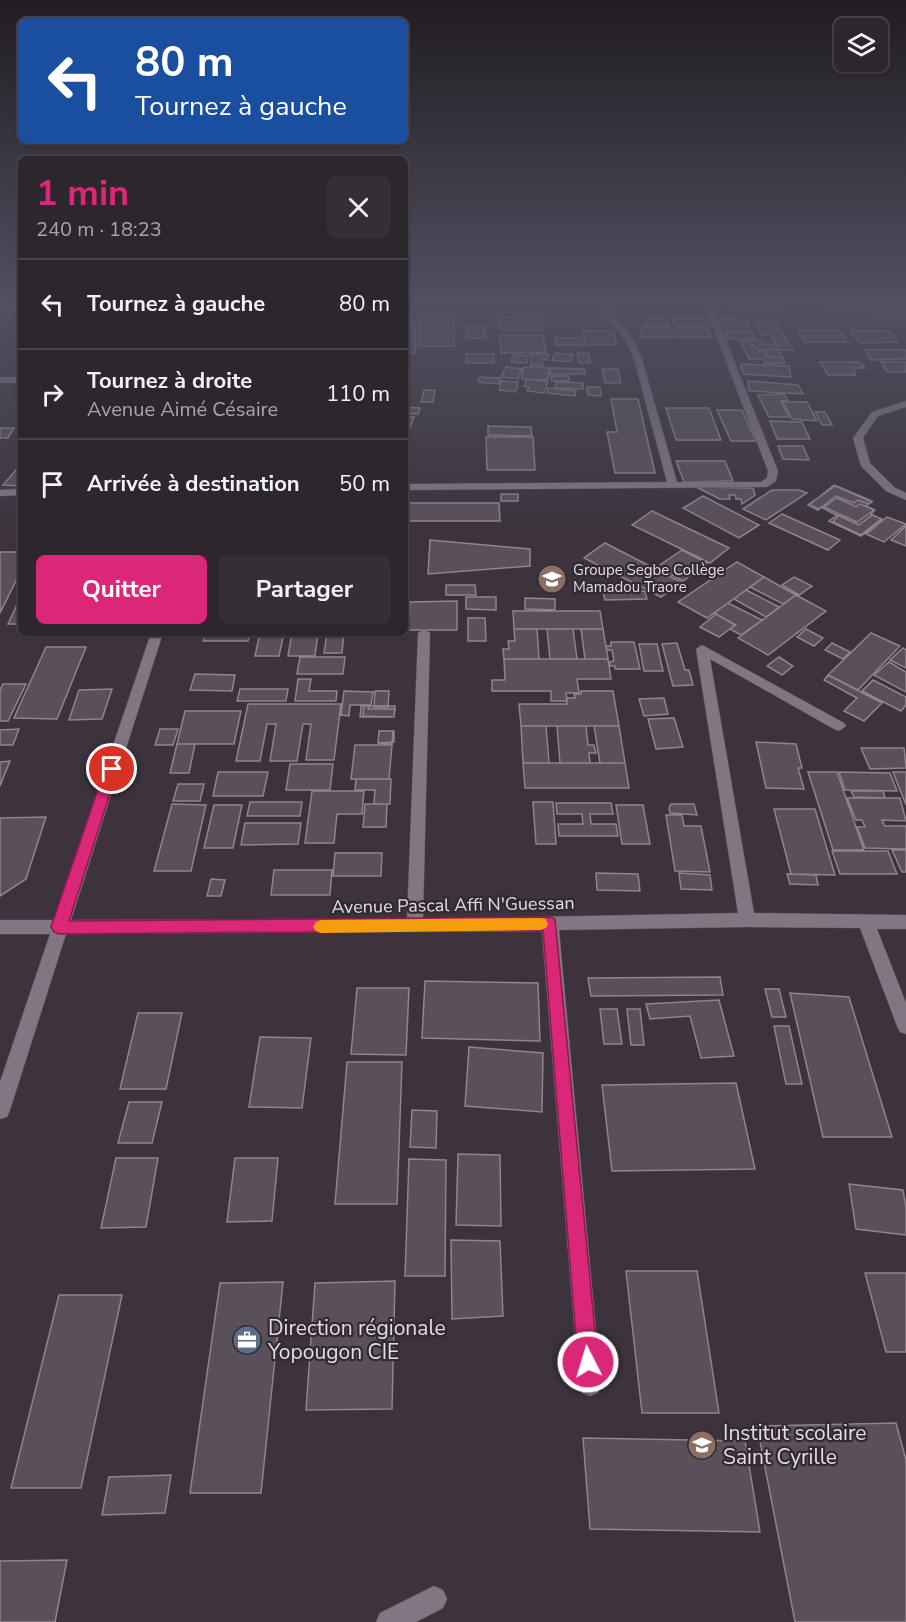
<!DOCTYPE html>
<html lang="fr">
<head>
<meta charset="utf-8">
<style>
	body { margin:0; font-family:"Nunito Sans",sans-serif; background:#352e35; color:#f1f3f6; height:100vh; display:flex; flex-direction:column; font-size:22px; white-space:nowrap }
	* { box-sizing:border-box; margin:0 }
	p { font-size:20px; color:#a7a5aa }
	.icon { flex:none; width:33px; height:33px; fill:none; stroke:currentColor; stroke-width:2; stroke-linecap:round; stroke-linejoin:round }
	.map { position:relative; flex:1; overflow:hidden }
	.side { position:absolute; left:18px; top:156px; width:390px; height:480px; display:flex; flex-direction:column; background:#2d262d; border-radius:9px; box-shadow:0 2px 4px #0004,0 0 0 2px #484349 }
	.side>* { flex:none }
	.banner { position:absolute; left:18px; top:18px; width:390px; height:126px; border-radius:9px; box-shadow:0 2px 4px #0004,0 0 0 2px #484349; background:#1a4fa0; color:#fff; overflow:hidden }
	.tools { position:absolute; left:834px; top:18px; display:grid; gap:12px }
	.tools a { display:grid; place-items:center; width:54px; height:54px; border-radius:9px; background:#2d262d; box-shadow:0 2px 4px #0004,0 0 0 2px #484349; font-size:30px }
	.pin { position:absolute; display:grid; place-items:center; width:51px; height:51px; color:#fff; margin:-26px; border:3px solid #fff; border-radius:50%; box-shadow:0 2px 6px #0007 }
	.me { position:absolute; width:66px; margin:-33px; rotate:355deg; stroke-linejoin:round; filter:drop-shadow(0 0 4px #0008) }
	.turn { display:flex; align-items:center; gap:21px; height:126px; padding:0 18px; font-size:27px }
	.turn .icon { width:78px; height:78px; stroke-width:2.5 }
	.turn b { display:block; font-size:42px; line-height:51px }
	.round { display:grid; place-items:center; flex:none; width:63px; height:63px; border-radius:9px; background:#352e35 }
	.overview { display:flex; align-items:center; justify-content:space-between; height:102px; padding:0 18px }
	h1 { font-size:36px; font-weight:700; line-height:45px; color:#db2777 }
	.action { display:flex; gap:12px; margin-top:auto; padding:12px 18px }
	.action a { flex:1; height:69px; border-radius:9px; background:#db2777; color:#fff; font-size:24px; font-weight:700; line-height:69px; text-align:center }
	.action a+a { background:#352e35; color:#f1f3f6 }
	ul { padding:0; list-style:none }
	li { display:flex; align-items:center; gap:18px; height:90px; padding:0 18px; border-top:2px solid #484349 }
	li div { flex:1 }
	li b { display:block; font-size:22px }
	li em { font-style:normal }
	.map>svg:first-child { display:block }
</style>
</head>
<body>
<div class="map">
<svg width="906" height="1622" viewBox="0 0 906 1622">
	<rect width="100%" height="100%" fill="#3c333c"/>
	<path fill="#5a505a" stroke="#8f848f" stroke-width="1.5" d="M877,314L906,316V320L878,318Z
		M420,316H454V346H419Z
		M499,317H541L544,330H500Z
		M405,318H412V323H416L415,335H405Z
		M672,318H705L709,325H674Z
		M720,318L746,320L751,332H726Z
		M643,319H667L669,326H645Z
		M755,321H775L793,350H780L771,335H762Z
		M467,325H484L485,338H467Z
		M686,326L707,328L711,337H677L673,328Z
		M639,327H670L673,337H642Z
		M798,330H839L847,342H805Z
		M851,330L890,331L898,342L859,343Z
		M583,331H613L617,344L586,345Z
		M725,333H752L755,339H727Z
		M500,335H543L546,353H501Z
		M405,337H416L415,353H405Z
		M555,338H581L583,345H556Z
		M750,340H761L763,344H776L779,350H759L754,348Z
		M740,341H748L754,353L764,350L767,357H782L785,363H765L763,359H749Z
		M764,350H778L782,357H768Z
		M865,350H906V359L871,360Z
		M555,353L573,355L570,362L552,360Z
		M577,353H589L590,363H579Z
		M466,354H494V363H466Z
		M531,354H548V360L542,359L543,366L531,365Z
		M513,355L528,356L527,363L511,362Z
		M820,362H860L865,368H853L856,375H828Z
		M881,362H906V372H887Z
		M741,364L789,366L791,377L743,374Z
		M506,367L522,369L518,379L501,377Z
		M523,367L549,368L548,380L522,379Z
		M550,368L584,369L585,374H550Z
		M602,369H618L621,383H605Z
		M551,376H569V381H552Z
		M480,377L500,378L499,384L478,382Z
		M527,379L548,382L544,393L527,391L529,387L524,386Z
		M501,381L518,382L516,392L499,390Z
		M748,381L798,385L803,394L749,391Z
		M556,382L583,383V389L555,388Z
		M587,387H600L601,396L588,395Z
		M548,388L576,391L575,396L547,393Z
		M424,390H435L433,402H421Z
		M784,394L788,401H781L789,417H769L758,395Z
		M611,399H638L655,473H615L607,432H617Z
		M783,402H807L817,421L792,419Z
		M405,407L420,408L418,414L405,413Z
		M666,408H709L721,440H676Z
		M717,410H742L756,441H731Z
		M815,412H825L832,425H822Z
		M405,416L414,417L407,436H405Z
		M770,421L802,422L810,439H777Z
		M488,426L531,427L532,436L488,435Z
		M0,428H14L8,438H0Z
		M486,437H533L535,470H487Z
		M778,446H803L809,460L783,459Z
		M676,461H725L733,481L684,482Z
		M21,464V486L3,485Z
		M834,485L872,501L866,506L875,510L871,514L881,519L861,535L833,522L838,516L821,507L819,509L809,505Z
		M835,486L872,502L869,504L858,500L854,503L836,496L818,510L808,505Z
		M696,487L753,488L755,495L742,504L741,499H736L735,495H729L730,499H720Z
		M772,490H799L807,493L766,520L743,509Z
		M501,494H518V501H501Z
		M703,496L759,525L739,538L683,508Z
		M837,498L856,507L860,504L874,510L857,522L824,507Z
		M405,503H499L500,521H405Z
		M652,511L729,548L710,563L632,525Z
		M782,514L840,540L828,550L769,523Z
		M837,515L859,525L872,515L882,519L861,536L829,521Z
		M887,517L906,524L884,542L866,534Z
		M906,526V546L891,540Z
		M430,540L530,549V566L428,574Z
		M605,543L681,582L661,597L584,558Z
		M682,550L707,563L683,581L657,567Z
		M0,552H21V571L0,613Z
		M737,562L764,577L707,618L678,602Z
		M764,577L796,595L783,604L750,587Z
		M794,577L812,586L799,595L782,585Z
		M446,585H475L476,595H446Z
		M746,590L779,607L766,617L734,599Z
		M645,591L647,599L605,600L603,592Z
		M796,595L826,611L768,655L738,638Z
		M21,596V624H8Z
		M466,597H496V610L466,609Z
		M525,598L555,599V610L525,609Z
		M457,601V630H409L410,602Z
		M728,603L762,620L741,635L730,629L736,625L714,613Z
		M513,611H600L603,629H514Z
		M716,614L735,625L719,637L700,627Z
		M468,618H485L486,641H468Z
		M514,629H537L539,659H504L503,649H509L508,641H515Z
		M547,629H573L577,659H550Z
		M581,629H603L608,659H585Z
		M806,629L823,638L814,646L797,637Z
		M205,633H250L248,641H203Z
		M260,633H284L279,656H255Z
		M292,633H318L315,656H288Z
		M327,633H344L342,653H324Z
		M871,633L900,646L858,690L828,675Z
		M611,642H634L640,669H615V666H610L609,662L614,661L612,650H607L606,646H611Z
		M677,643L685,670H689L693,685L673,686L662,644Z
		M832,643L850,652L843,659L825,650Z
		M639,644H657L663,671H644Z
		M46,647H86L57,719L14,718Z
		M903,648L906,650V668L890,660Z
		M300,657H345L343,674H297Z
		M779,657L793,666L782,675L767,666Z
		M504,659H608L611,679H577L579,693H566L567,701H551V691H492V680H505Z
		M889,662L906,672V692L874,675Z
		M195,674L235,675L232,691L190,690Z
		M828,675L882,703L864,721L844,711L857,698L824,680Z
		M298,679H311L309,691H337L336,701H295Z
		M873,680L906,697V705L901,711L862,691Z
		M3,684H26L8,721H0V690Z
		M112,689L102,719L69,720L79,690Z
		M240,689H288L286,701H237Z
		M344,691L373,692L371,705H350L349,716L341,715Z
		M375,691H389L388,707H374Z
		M581,691H613L619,726H521L519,704H567V698H575L574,694H581Z
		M664,698L668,714L644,716L639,699Z
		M248,704H341L334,760H306L311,724H303L297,761H270L276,724H267L260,761H236Z
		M361,706H395L394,717H360Z
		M364,706H369L368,709H395L394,717L363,716Z
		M185,711H241L234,744H177Z
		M674,718L683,747L656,749L648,719Z
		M521,726H546L549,763H523Z
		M557,726H586L588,745H594L596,753H589L590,763H560Z
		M594,726H619L625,763H600Z
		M19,729L13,745H0V730Z
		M160,729H178L173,745H155Z
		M379,731H394V742L378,743Z
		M379,731H393L392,744L378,743Z
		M756,742L796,744L802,768H798L804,789L766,788Z
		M177,744H195L189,773H170Z
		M355,745H392L389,779H351Z
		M861,748H904L906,768L870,769Z
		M10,761L0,786V762Z
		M523,763H625L629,788H525Z
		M290,764H333L330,790H286Z
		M218,772H268L263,796H213Z
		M808,772H837L864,850H833Z
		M839,772L890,773L897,791L845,790Z
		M893,772H906V805Z
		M356,779H391L390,804H374L375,790H355Z
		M178,784H204L200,801H173Z
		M312,791H364L362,814H337L334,843H305Z
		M851,791H883L885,798L854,797Z
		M847,798H900L906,821L882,820L885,826H906V849L865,848L857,827H865L862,820H856Z
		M250,802H302L300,816H247Z
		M533,802H553L556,844H536Z
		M556,803H611L613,814H590L591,824H616L618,836H559L558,824H583L582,814H557Z
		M172,804L206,805L191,871H154Z
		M365,804H387L386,827H363Z
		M671,804H694L697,815L670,813L669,808Z
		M214,805H242L233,848H204Z
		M616,805H643L650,844H622Z
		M774,809H815L835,875L791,874Z
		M666,815H682L684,826H701L710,872L675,871Z
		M46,817L26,879L0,896V818Z
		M245,823H301L298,844L241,845Z
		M892,850H906V872H902Z
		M832,851H888L897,874H840Z
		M335,853H382L381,876H333Z
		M274,870H332L330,895H271Z
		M596,873L638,874L640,891L597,890Z
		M679,873L710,875L712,890L681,889Z
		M787,874L816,875L818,885L790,884Z
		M211,879L225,880L221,896H207Z
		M720,977L723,995L591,996L588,978Z
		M425,981L538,983L540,1041L422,1038Z
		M357,988H409L406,1055L351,1054Z
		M765,989H779L786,1017H772Z
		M790,993L849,997L892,1137H823Z
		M719,1000L734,1056L701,1058L690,1016L650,1019L646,1004Z
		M600,1009H617L622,1044H604Z
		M627,1009H640L644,1045H631Z
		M138,1013H182L166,1089H120Z
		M774,1026H789L802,1084H786Z
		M260,1037L311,1038L302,1108L249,1107Z
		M469,1047L543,1053L542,1112L465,1106Z
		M347,1062H402L397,1204H335Z
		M736,1083L755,1169L612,1171L602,1085Z
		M129,1102H162L152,1143H118Z
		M412,1110L437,1111L436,1148L410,1147Z
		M458,1154L500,1155L501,1226L456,1225Z
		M116,1158H158L146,1227L101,1228Z
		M235,1158H278L272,1221L227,1222Z
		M409,1159L446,1160L445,1276H405Z
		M849,1184L903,1190L906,1208V1235L856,1229Z
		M451,1240L500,1241L503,1316L452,1319Z
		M626,1271H697L719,1413H642Z
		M865,1273H906V1352H886Z
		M395,1281L392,1409L306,1410L315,1283Z
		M283,1282L261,1493H190L220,1283Z
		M59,1295H122L81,1488H11Z
		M896,1423L906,1460V1622H795L757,1426Z
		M583,1438L745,1441L760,1532L590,1529Z
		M171,1475L165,1513L102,1515L109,1477Z
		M67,1560L55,1622H0V1561Z"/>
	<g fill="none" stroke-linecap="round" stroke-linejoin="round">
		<g stroke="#595159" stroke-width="1">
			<path id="minor" d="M596,303L781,305L906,311V315L781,309L714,310L778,471L776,481L767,487L405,490V484L667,482L634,359L626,341L601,310H405V306L597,305ZM610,310H706L768,471L767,478L761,482H677L642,359L634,341Z
				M0,305H21V309H0Z
				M0,377H21V383H0Z
				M906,401V407L878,416L863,438L870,463L894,487L906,493V500L886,491L861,466L853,438L872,412Z
				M21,489V495L0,496V490Z
				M424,629L430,633L423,919L738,913L696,649L702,645L844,723L846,726L839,731L834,729L710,659L754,913L906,915V929H877L906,1003V1034L900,1032L897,1026L860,928L747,927L559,930L601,1385L598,1393L590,1396L582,1393L579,1385L542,931L66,934L10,1110L7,1117L0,1119V1082L50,934H0V920H54L151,633H163L71,920L407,919L418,633Z
				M434,1586L443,1590L447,1599L443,1608L416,1622H376L380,1613Z"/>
		</g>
		<use href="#minor" fill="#817681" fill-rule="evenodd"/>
	</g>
	<linearGradient id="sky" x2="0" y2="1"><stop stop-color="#211c21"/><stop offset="0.57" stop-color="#505061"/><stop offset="1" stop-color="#505061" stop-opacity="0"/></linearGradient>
	<rect width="906" height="530" fill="url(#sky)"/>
	<path fill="#db2777" stroke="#8e194d" stroke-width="1.5" d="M112,764L118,769L69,921L550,917L555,919L598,1362L595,1369L588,1372L581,1369L578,1362L543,930L59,934L54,932L51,927L105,769Z"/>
	<path fill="#f59e0b" d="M541,918L546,919L548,924L546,928L541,930L321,933L316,931L313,927L316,922L321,920Z"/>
	<defs>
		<g id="school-disc" transform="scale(1.5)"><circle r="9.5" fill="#8d6e63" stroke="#322932"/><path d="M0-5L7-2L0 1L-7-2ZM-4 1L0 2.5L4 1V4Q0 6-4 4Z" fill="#fff"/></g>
		<g id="office-disc" transform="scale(1.5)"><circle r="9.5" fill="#5c6f8a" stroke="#322932"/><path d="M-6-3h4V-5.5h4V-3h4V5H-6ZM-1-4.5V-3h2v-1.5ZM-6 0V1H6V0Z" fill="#fff"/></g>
	</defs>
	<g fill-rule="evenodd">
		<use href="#school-disc" x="552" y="579"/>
		<use href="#office-disc" x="247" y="1340"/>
		<use href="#school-disc" x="702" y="1445"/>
	</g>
	<g text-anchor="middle" stroke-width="4.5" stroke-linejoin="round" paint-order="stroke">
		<g font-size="15" fill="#e3dde3" stroke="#322932" text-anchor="start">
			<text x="573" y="575">Groupe Segbe Collège<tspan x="573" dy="17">Mamadou Traore</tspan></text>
		</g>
		<g font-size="18" fill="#e3dde3" stroke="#322932">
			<text transform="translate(453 905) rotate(-1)" y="6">Avenue Pascal Affi N'Guessan</text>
		</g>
		<g font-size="21" fill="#e3dde3" stroke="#322932" text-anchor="start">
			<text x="268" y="1335">Direction régionale<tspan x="268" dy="24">Yopougon CIE</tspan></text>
			<text x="723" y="1440">Institut scolaire<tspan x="723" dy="24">Saint Cyrille</tspan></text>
		</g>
	</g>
</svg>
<div class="tools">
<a><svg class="icon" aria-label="layers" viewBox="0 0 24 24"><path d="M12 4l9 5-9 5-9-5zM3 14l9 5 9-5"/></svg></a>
</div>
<div class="pin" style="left:112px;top:769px;background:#d93025"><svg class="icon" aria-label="arrive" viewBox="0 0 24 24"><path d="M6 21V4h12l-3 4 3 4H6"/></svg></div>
<svg class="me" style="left:588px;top:1362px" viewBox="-20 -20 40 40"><circle r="17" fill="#db2777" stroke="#fff" stroke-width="3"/><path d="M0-11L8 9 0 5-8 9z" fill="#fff"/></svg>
<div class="banner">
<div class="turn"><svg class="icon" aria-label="left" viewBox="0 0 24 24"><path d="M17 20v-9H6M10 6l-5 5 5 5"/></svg><div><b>80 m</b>Tournez à gauche</div></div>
</div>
<section class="side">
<div class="overview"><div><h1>1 min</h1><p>240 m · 18:23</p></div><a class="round"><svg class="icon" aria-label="close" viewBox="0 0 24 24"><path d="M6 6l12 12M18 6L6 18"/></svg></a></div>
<ul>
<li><svg class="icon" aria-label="left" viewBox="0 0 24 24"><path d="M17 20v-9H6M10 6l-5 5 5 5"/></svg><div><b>Tournez à gauche</b></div><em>80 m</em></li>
<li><svg class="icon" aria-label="right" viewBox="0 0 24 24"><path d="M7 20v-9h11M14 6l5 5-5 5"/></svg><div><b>Tournez à droite</b><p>Avenue Aimé Césaire</p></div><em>110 m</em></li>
<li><svg class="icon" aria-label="arrive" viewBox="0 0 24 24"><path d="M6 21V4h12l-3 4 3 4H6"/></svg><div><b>Arrivée à destination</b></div><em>50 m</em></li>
</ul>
<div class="action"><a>Quitter</a><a>Partager</a></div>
</section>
</div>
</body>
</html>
